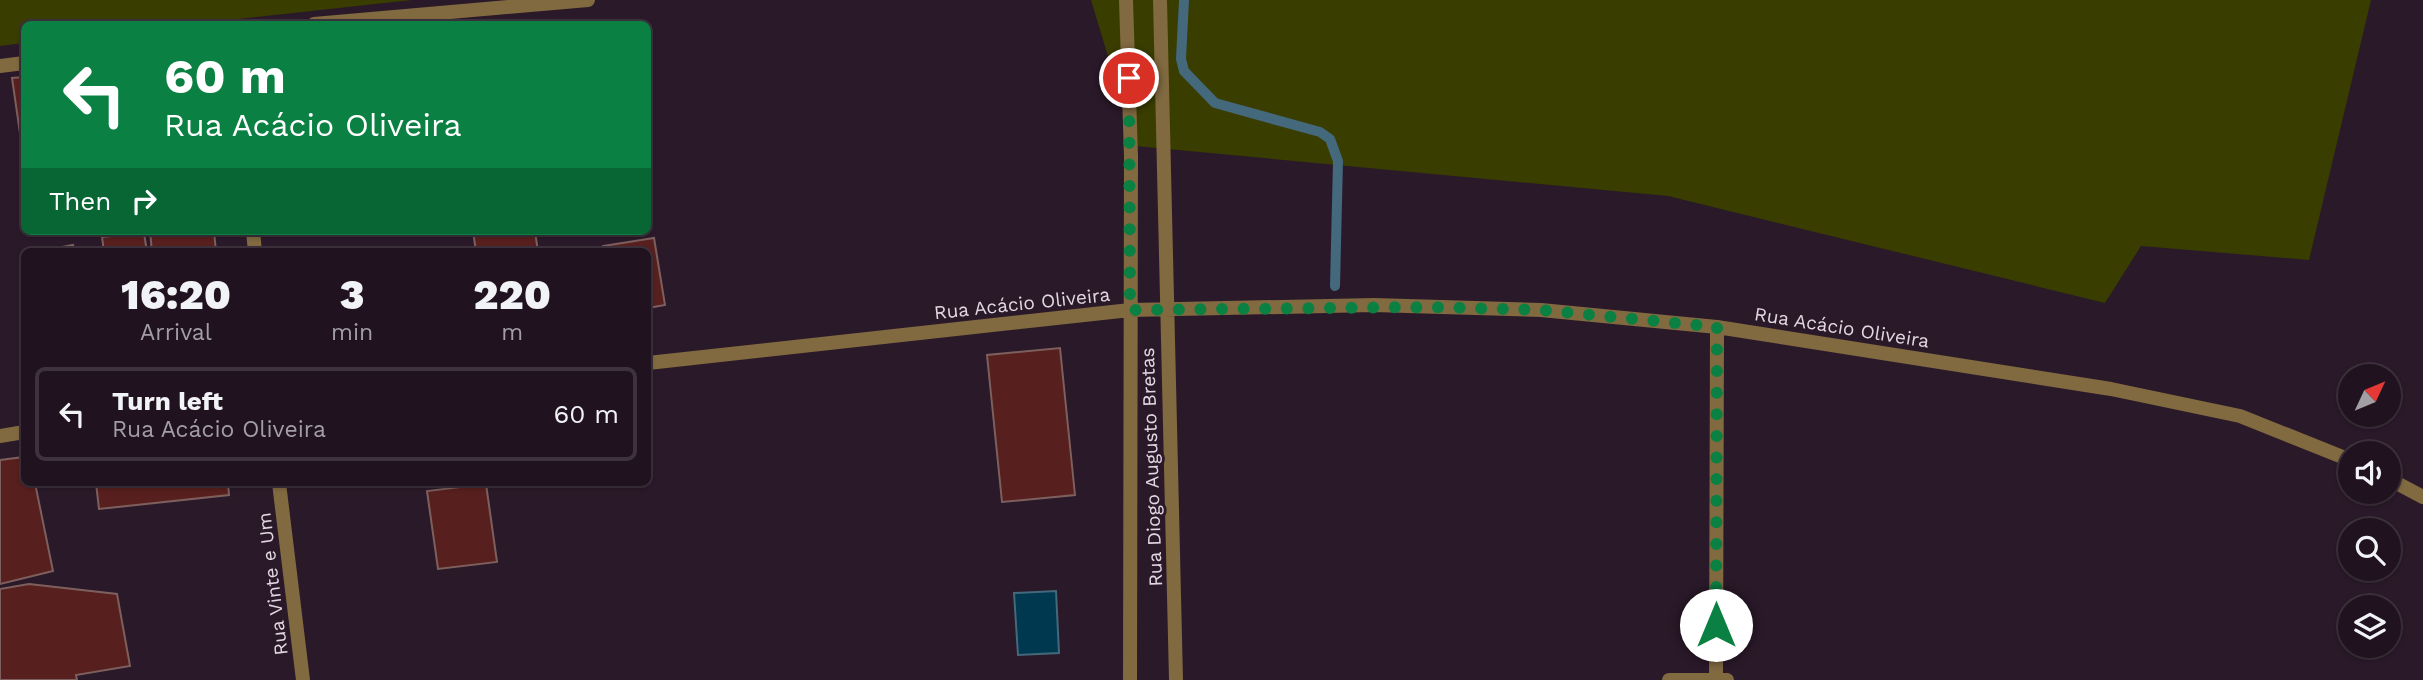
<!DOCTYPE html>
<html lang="en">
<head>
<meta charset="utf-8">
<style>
	body { margin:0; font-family:"Work Sans",sans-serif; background:#2d202c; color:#f1f3f6; height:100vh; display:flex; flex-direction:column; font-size:26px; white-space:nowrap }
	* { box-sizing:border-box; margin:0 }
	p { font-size:23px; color:#a29ea4 }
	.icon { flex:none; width:38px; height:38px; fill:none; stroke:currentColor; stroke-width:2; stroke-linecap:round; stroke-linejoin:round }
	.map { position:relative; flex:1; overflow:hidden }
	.panel { position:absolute; left:21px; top:248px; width:630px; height:238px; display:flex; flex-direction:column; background:#20131f; border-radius:10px; box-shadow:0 2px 5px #0004,0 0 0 2px #3d323d }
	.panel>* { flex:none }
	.top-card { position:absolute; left:21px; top:21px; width:630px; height:214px; border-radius:10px; box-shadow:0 2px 5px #0004,0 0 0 2px #3d323d; background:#0b8043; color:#fff; overflow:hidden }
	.needle { width:46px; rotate:46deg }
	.buttons { position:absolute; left:2338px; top:364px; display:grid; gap:14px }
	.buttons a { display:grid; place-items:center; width:63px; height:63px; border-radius:50%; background:#20131f; box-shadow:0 2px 5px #0004,0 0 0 2px #3d323d; font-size:35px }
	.pin { position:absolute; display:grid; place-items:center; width:60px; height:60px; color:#fff; margin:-30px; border:4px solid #fff; border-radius:50%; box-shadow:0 2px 7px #0007 }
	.me { position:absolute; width:77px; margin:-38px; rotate:0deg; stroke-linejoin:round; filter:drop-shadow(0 0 5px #0008) }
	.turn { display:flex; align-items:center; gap:24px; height:147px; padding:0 28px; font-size:32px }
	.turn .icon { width:91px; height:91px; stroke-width:2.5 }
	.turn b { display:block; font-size:49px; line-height:60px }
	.then { display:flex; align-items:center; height:66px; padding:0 28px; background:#0003; gap:14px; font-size:26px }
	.eta { display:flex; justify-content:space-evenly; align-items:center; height:119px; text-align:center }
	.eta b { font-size:42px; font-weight:800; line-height:49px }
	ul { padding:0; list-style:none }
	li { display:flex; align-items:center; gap:21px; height:94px; margin:0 14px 10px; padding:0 14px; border:4px solid #3d323d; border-radius:10px }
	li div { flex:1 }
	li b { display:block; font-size:26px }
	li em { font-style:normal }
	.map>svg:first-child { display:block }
</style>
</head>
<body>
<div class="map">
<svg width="2423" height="680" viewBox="0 0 2423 680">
	<rect width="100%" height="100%" fill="#2a1929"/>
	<path fill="#393d00" d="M0,0H412L193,24H24V43L0,46Z
		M1091,0H2371L2309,260L2141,246L2105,303L1668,196L1135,146Z"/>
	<path fill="#003850" stroke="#44687c" stroke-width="2" d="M1056,591L1059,653L1018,655L1014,593Z"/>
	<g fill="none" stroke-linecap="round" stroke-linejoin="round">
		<path stroke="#44687c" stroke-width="10" d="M1184,0L1181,59L1184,71L1215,103L1320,132L1330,139L1338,161L1335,286"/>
	</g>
	<path fill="#571f1e" stroke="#7d5f5d" stroke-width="2" d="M24,77V147H22L12,78Z
		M150,231H214L216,252H152Z
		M473,231H535L538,252H476Z
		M144,233L147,252H104L102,237Z
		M654,238L665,305L648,308V252H604L603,246Z
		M73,245L75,252H36Z
		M1060,348L1075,495L1002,502L987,355Z
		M24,457V483H35L53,571L0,584V460Z
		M96,483H228L229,495L99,509Z
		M486,484L497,562L438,569L427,491Z
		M29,584L117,594L130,666L76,675L77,680H0V589Z"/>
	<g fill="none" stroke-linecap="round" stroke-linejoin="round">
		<path stroke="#816940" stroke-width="14" d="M1126,0L1131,156L1130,680
			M1160,0L1176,680
			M314,24L588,0
			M0,66L24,63
			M253,231L255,252
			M648,363L1130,310L1374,305L1541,310L1717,327L2111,389L2240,416L2350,460
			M0,436L24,432
			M2389,479L2423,497
			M279,483L303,680
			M1669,680H1727
			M1716,680L1717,327"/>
	</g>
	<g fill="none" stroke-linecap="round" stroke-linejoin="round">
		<path stroke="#0b8043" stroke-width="12" stroke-dasharray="0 21.6" d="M1129,78L1130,310L1430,307L1541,310L1717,327L1716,625"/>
	</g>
	<g text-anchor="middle" stroke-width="6" stroke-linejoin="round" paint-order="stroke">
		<g font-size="19" fill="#e3d8e2" stroke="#2a1929">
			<text transform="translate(1022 303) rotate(-6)" y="7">Rua Acácio Oliveira</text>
			<text transform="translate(1842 327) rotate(9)" y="7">Rua Acácio Oliveira</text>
			<text transform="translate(1151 467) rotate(-92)" y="7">Rua Diogo Augusto Bretas</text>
			<text transform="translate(272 584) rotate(-97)" y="7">Rua Vinte e Um</text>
		</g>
	</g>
</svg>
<div class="buttons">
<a><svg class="needle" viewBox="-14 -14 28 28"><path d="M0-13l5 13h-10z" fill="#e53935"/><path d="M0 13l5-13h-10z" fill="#a29ea4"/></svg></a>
<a><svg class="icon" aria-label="sound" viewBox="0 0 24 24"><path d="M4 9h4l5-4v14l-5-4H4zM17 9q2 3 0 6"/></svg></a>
<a><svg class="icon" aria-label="search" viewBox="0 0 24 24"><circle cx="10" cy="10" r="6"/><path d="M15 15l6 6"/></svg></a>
<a><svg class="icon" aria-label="layers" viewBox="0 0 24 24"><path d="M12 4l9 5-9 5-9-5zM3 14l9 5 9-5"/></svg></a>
</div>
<div class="pin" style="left:1129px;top:78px;background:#d93025"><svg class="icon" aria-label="arrive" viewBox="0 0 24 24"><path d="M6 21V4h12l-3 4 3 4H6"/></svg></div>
<svg class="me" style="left:1716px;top:625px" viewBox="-20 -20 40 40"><circle r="19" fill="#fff"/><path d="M0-13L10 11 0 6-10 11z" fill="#0b8043"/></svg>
<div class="top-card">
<div class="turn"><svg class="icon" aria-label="left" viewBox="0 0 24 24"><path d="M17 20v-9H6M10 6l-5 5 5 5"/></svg><div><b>60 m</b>Rua Acácio Oliveira</div></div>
<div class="then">Then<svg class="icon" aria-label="right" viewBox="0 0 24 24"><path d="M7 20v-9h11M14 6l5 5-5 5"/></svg></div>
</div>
<section class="panel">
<div class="eta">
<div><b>16:20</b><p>Arrival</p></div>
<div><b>3</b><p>min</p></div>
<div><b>220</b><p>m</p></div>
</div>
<ul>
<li><svg class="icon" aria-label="left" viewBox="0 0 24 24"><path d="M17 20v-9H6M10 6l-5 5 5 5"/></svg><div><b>Turn left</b><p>Rua Acácio Oliveira</p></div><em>60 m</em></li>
</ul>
</section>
</div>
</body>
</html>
